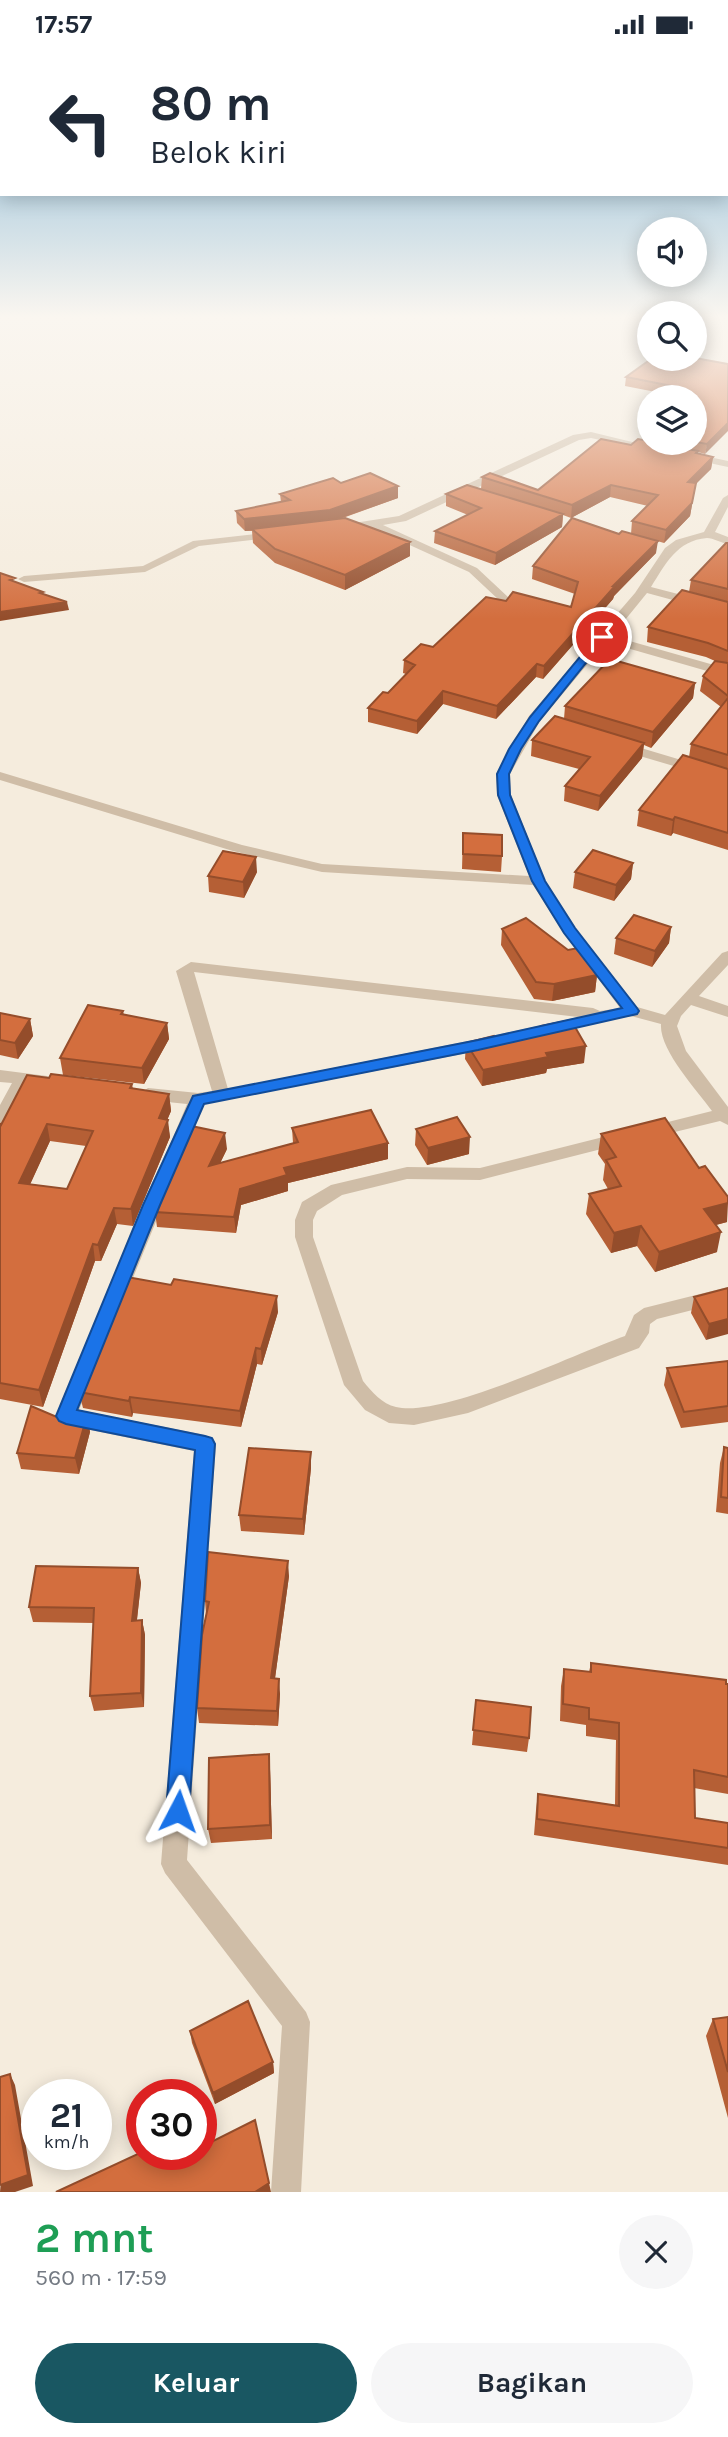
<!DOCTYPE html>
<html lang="id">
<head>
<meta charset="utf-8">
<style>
	body { margin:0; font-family:Karla,sans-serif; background:#f6f6f7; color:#1f2937; height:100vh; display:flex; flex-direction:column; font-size:26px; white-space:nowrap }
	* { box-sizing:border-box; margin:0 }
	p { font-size:23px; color:#747a83 }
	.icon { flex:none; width:38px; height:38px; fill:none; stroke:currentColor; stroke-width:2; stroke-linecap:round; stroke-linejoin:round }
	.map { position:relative; height:2143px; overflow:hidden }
	.panel { display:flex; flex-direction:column; background:#fff; flex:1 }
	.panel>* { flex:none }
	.top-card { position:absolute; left:0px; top:0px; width:728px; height:147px; box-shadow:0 4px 18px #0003; background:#fff; color:#1f2937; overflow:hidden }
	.fabs { position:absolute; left:637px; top:168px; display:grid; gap:14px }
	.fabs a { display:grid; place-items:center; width:70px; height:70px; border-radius:50%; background:#fff; box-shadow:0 4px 18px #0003; font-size:35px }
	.speed { position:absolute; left:21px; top:2030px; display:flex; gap:14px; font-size:35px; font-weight:700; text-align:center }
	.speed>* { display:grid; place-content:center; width:91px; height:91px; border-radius:50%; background:#fff; box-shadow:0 4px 18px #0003; line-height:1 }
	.speed small { font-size:18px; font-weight:400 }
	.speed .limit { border:10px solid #d22; background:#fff; color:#111 }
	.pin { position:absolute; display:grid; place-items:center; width:60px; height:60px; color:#fff; margin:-30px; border:4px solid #fff; border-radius:50%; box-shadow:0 2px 7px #0007 }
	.me { position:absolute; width:77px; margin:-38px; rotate:4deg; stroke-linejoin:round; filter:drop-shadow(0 0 5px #0008) }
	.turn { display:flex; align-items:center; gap:24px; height:147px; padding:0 35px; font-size:32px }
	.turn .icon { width:91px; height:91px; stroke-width:2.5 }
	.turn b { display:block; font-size:49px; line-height:60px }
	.round { display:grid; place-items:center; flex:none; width:74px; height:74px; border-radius:37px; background:#f6f6f7 }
	.headline { display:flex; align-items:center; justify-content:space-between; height:119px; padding:0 35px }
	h1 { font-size:42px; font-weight:700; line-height:52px; color:#1e9e55 }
	.primary-button { display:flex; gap:14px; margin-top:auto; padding:14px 35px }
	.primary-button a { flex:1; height:80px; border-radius:42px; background:#195762; color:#fff; font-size:28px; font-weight:700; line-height:80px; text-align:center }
	.primary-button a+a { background:#f6f6f7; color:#1f2937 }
	.status { display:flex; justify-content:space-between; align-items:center; height:49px; padding:0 35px; background:#fff; direction:ltr }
	.status svg { height:19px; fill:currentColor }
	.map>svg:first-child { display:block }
</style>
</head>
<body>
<div class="status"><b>17:57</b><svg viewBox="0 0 49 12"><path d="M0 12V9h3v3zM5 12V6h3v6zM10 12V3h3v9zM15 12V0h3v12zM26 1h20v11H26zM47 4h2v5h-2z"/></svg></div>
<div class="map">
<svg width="728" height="2143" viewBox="0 0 728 2143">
	<rect width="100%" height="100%" fill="#f5ecdd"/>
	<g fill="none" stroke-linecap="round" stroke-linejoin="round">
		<path fill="#cfbda7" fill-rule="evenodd" d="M591,383L661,400L656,403L591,389L579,391L406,472L383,476L477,519L508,548V552H500L469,523L370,478L341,482L336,479L341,476L399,467L573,386Z
			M690,404L728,412V418L686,409L685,407Z
			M728,446V458L715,483L728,488V495C722,494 713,489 707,489C677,491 665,516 651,538L728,558V566L647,544L612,587L728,620V628L606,593L540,672L510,725L511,746L545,832L575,879L637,958L665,966L722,904L728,902V916L699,947L728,957V968L691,956L681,967L677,977L686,1002L728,1058V1076L720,1072L650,1089L644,1087L641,1083L644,1079L712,1062C697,1041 659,1001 661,975L631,967L607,971L478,1002L204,1055L79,1361L205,1386L212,1389L216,1395L187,1811L306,1963L310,1973L301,2143H271L282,1977L165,1824L161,1815L194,1402L66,1376L59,1373L56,1367L187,1055L148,1051L139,1045L148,1039L198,1044L212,1042L176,922L191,913L593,959L600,962L620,959L564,884L533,836L322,823L233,802L0,731V723L242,796L322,815L529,827L497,746L496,725L529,667L635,544L665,499L676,491L704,483L723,449ZM194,923L578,968L478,990L228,1040Z
			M275,483L279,484V488L199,497L145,523L24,533L18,530L24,527L143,517L193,492Z
			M621,693L728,725V733L616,700V694Z
			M0,1021L47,1027L56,1033L47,1039L28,1036L6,1075L0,1077V1056L12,1034L0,1033Z
			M623,1083L629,1085L632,1089L629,1093L480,1131L407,1130L342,1146L317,1162L313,1171V1188L363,1332C372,1343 382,1355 396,1358C443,1369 574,1305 625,1287L634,1266L644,1259L728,1238V1252L657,1270L650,1275L649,1284L639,1299L468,1364L414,1376L389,1374L365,1361L344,1336L295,1188V1171L302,1153L331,1136L407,1118L480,1119Z"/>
	</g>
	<path fill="#b55f35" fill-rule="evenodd" d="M728,315L705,405L698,403L697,405L713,408L711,420L696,434L690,467L664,494L647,489L656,504L614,547L613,550L543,630L536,628L496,670L443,655L417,685L368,673V659L388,644L406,625L403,624L404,611L433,598L506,552L571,558L575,545L532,530L533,517L619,485H631L632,472L648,457L610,448L571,469L563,466L562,478L495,516L434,494L435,482L468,466L446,457V445L481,440L482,428L538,441L631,396L646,392L647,383L649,382V394H695V348L666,345L625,337L626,328Z
		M341,434L398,437V449L340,470L410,493V507L345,541L275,514L253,494L252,482H245L237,474L236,462L281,453L280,445Z
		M728,494V801L673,784L671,787L637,777L639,761L689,708L691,695L721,658L700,642L703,627L715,612L706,608L647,593L648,578L689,543L691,531Z
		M695,634L693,649L651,699L644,696L642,709L598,762L564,752L565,737L579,720L531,707L532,691L564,670L565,657Z
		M463,784L502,807L501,823L462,820Z
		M633,814L631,830L614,852L573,839L575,823Z
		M257,823L244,849L209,843L208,827Z
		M671,878L669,894L652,918L614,905L616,889Z
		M502,880L597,926L595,943L552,952L534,950L501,896Z
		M123,962L124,966L167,974L169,990L144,1035L63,1026L60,1009Z
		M0,964L30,970L33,987L18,1010L0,1006Z
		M541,977L584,1014L547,1020L546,1024L482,1037L465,1010L466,994L497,991L540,982Z
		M49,1029L132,1035L133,1040L169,1045L171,1062L167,1071L170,1088L133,1177L117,1175L101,1212H95L43,1358L0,1350V1075L1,1076ZM50,1092L86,1097L67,1140L30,1135Z
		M292,1079L388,1110L288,1134V1142L241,1156L236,1184L157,1178L155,1163L227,1100L220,1114L293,1094Z
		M416,1080L469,1105L427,1116L415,1096Z
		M601,1085L727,1173L716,1176L717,1203L655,1223L637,1197L611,1204L586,1165L589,1145L608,1140L603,1131L605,1115L598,1105Z
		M728,1239L706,1291L691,1264L694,1248Z
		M278,1263L262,1316L257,1315L241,1378L133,1364L132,1368L83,1359L79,1343Z
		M728,1312V1373L681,1379L664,1336L667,1319Z
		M87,1367L90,1383L79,1425L21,1420L17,1404Z
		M724,1398L728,1399V1465L716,1463L720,1414Z
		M311,1403V1419L304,1486L241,1482L239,1466Z
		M138,1519L141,1534L137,1571H142L145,1586L144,1658L94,1662L90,1647L94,1574L33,1573L29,1558Z
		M289,1527L275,1629L280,1645L278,1677L199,1674L197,1659L206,1565L205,1552Z
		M591,1614L728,1635V1745L694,1739L695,1769L728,1774V1816L534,1786L536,1761L538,1745L615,1756L616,1691L586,1687V1676L560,1672L561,1637L564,1620L589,1623Z
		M476,1651L529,1689L527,1703L472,1696Z
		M270,1720L272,1790L211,1794L208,1780Z
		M728,1968V2069L706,1987L713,1970Z
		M190,1982L273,2013L274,2024L215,2055L192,1994Z"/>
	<path fill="#944d2b" d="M728,374V382L705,405L707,395Z
		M713,408L711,420L686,445L688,433Z
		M696,434L690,467L664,494L666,481Z
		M611,436L610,448L571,469L572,456Z
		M398,437V449L330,473L245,482L244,470Z
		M563,465L562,478L495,516L496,504Z
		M658,492L656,504L614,547L613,550L543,630L544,617L613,537Z
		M410,493V507L345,541V526Z
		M67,553L69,561L0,572V563Z
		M537,615L536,628L496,670L497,657Z
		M695,634L693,649L651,699L653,683Z
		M443,642V655L417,685V672Z
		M644,694L642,709L598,762L600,747Z
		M675,768L673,784L671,787L673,771Z
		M256,808L257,823L244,849L243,833Z
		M633,814L631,830L614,852L616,836Z
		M671,878L669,894L652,918L655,902Z
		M597,926L595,943L552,952L554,935Z
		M30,970L33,987L18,1010L15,994Z
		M167,974L169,990L144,1035L142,1019Z
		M586,997L584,1014L547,1020L546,1024L482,1037L483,1021L546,1004Z
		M169,1045L171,1062L161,1086L159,1069Z
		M168,1071L170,1088L133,1177L131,1160Z
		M47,1075L50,1092L23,1151L19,1134Z
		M225,1084L227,1100L211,1133L209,1117Z
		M470,1088L469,1105L427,1116L428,1099Z
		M388,1094V1110L288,1134V1142L241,1156L236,1184L234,1168L240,1140L284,1119Z
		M728,1154L727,1173L700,1180L704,1160Z
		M114,1159L117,1175L101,1212L98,1196Z
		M641,1177L637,1197L611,1204L614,1184Z
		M721,1183L717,1203L655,1223L659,1203Z
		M93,1195L95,1212L43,1358L39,1341Z
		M277,1247L278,1263L262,1316L261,1300Z
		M728,1270V1285L706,1291L709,1275Z
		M256,1299L257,1315L241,1378L240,1362Z
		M130,1348L133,1364L132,1368L129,1352Z
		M87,1367L90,1383L79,1425L75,1409Z
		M311,1403V1419L304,1486L303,1470Z
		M288,1512L289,1527L273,1644L271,1629Z
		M138,1519L141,1534L135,1587L132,1572Z
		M142,1571L145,1586L144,1658L141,1644Z
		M279,1630L280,1645L278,1677L277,1662Z
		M269,1705L270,1720L272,1790L270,1776Z
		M273,2013L274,2024L215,2055L213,2044Z
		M10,2025L15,2036L33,2137L15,2143H0Z
		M269,2134L271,2143H255Z"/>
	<path fill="#d36e3e" stroke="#944d2b" stroke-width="2" fill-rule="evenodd" d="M695,309L728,315V374L707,395L695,393V348H661L677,338L626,328L651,310Z
		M601,390L631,396L638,390L649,392V394H656L698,402L696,404L713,408L688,433L696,434L692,454L666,481L632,472L658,446L611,436L572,456L482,428L490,424L538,441Z
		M370,424L398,437L330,461L244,470L236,462L290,451L280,445L333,429L341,434Z
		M467,436L563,465L496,504L435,482L481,459L446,445Z
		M345,469L410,493L345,526L275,500L252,480Z
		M572,469L619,485L622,482L658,492L613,537H615L544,617L537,615L497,657L443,642L417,672L368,659L383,643L388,644L415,616L404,611L421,595L433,598L486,548L506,552L513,543L571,558L578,533L533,517Z
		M726,494H728V540L691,531Z
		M0,524L15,529L10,531L43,543L40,544L67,553L0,563Z
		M682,541L728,553V602L708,594L648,578Z
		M610,610L695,634L653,683L565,657Z
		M715,612L728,614V647L703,627Z
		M728,649V706L691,695Z
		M555,667L644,694L600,747L565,737L590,708L532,691Z
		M683,706L728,720V784L675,768L673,771L639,761Z
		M463,784L502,786V807L463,805Z
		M593,801L633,814L616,836L575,823Z
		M223,802L256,808L243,833L208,827Z
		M634,866L671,878L655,902L616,889Z
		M526,869L568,901L578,899L597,926L554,935L536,933L502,880Z
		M88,956L123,962L121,965L167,974L142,1019L60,1009Z
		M0,964L30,970L15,994L0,991Z
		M571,971L586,997L546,1004L548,1008L483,1021L466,994L494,987L497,991L543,982L541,977Z
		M51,1025L132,1035L130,1039L169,1045L159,1069L168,1071L131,1160L114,1159L98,1196L93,1195L39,1341L0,1334V1075L1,1076L27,1026L49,1029ZM47,1075L93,1082L67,1140L19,1134Z
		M371,1061L388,1094L284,1119L287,1126L240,1140L234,1168L155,1163L191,1077L225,1084L209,1117L298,1093L292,1079Z
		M457,1068L470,1088L428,1099L416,1080Z
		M665,1069L699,1119L705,1117L728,1148V1154L704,1160L721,1183L659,1203L641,1177L614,1184L589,1145L621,1137L606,1111L616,1108L601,1085Z
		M127,1228L171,1236L174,1230L277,1247L261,1300L256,1299L240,1362L130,1348L129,1352L79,1343Z
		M728,1239V1270L709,1275L694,1248Z
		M728,1312V1357L684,1363L667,1319Z
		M31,1357L59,1369L62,1362L87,1367L75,1409L17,1404Z
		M724,1398L728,1399V1449L721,1448Z
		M249,1399L311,1403L303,1470L239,1466Z
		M208,1503L288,1512L271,1629L279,1630L277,1662L197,1659L202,1586L209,1553L205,1552Z
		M36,1517L138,1519L132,1572L142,1571L141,1644L90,1647L94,1559L29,1558Z
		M591,1614L726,1631V1635H728V1728L694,1721L695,1769L728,1774V1799L537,1770L538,1745L619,1757V1674L589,1670V1659L563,1655L564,1620L591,1623Z
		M476,1651L531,1658L529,1689L473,1681Z
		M269,1705L270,1776L208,1780L209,1709Z
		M248,1952L273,2013L213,2044L190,1982Z
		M728,1968V2023L713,1970Z
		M10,2025L28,2126L0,2136V2028Z
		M255,2071L269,2134L255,2143H56L142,2103V2105H201V2098Z"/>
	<linearGradient id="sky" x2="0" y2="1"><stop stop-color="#7bb2d4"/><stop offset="0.47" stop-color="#faf6f0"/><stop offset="1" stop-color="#faf6f0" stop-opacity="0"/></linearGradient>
	<rect width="728" height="570" fill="url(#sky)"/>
	<path fill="#1a73e8" stroke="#114b97" stroke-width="2" d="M598,586L607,588L539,672L521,700L509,725L510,746L545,832L575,879L637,959L639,962L637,965L478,1001L204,1055L160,1156L77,1361L205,1387L212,1389L215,1395L189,1762L186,1770L178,1773L170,1770L166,1762L195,1401L66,1375L59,1372L56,1367L143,1156L193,1047L478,991L622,959L564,884L532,832L498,746L497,725L509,700L530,668Z"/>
</svg>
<div class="fabs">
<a><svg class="icon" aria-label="sound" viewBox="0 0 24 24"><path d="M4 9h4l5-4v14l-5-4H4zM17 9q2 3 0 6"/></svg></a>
<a><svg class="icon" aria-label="search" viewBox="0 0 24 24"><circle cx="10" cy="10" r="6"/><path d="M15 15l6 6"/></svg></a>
<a><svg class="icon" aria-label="layers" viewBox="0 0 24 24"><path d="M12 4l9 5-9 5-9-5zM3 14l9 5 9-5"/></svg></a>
</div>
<div class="speed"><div>21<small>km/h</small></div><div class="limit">30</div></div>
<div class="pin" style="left:602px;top:588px;background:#d93025"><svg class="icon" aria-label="arrive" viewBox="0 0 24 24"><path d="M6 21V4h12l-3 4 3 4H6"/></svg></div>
<svg class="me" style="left:178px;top:1762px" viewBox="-20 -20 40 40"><path d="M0-17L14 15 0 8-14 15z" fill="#1a73e8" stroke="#fff" stroke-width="4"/></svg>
<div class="top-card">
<div class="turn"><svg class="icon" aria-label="left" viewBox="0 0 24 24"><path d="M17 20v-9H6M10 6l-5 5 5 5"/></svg><div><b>80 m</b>Belok kiri</div></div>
</div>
</div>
<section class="panel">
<div class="headline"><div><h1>2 mnt</h1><p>560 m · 17:59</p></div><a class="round"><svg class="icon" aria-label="close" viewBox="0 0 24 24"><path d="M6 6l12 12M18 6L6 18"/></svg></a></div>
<div class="primary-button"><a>Keluar</a><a>Bagikan</a></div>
</section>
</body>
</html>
